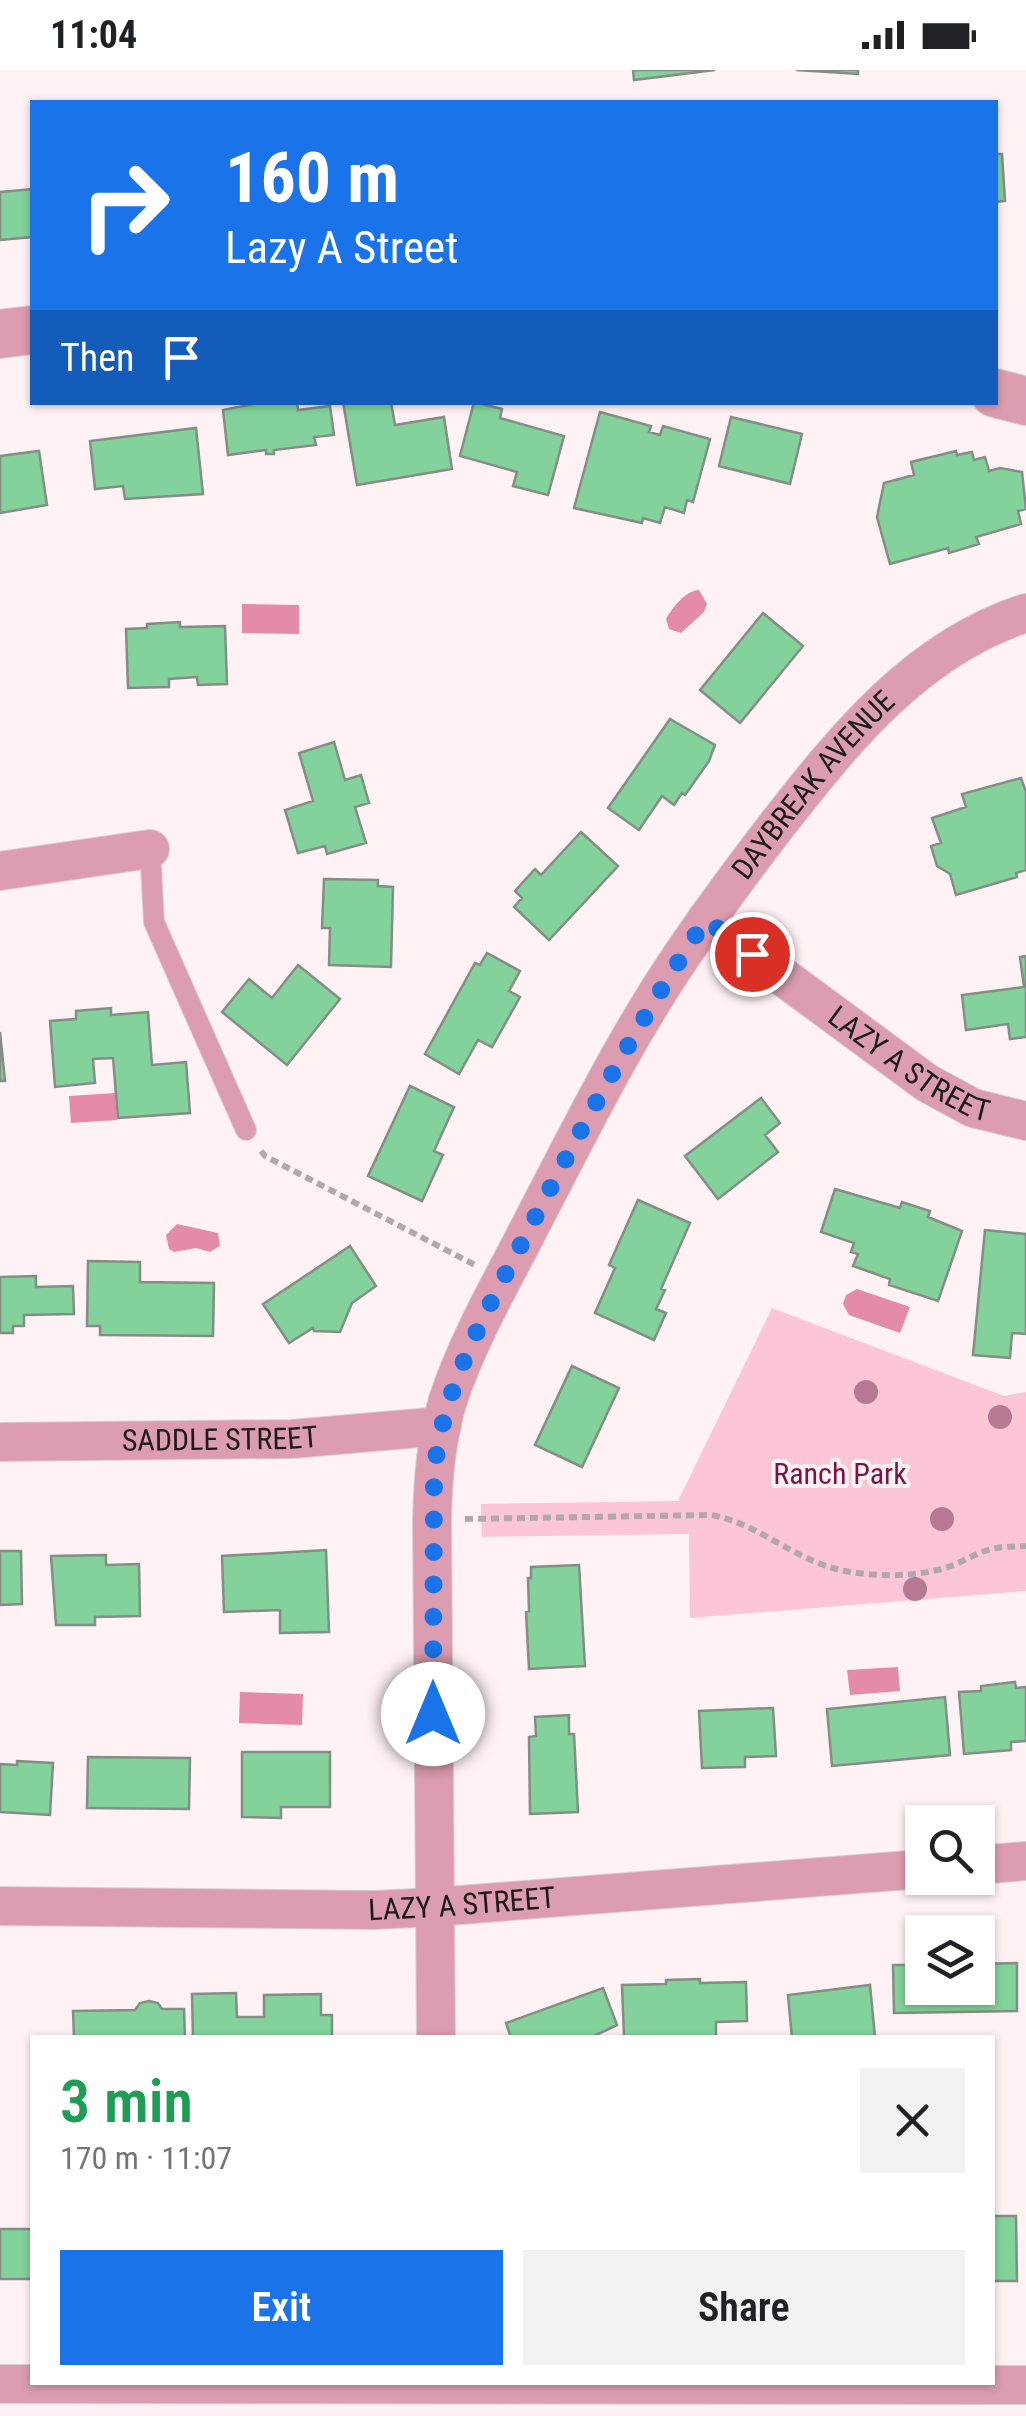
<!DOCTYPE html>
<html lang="en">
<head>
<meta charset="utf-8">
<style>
	body { margin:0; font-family:"Roboto Condensed",sans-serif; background:#f2f2f2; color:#202124; height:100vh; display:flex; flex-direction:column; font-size:38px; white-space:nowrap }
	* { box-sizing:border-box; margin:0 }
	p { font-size:32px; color:#757577 }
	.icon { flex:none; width:55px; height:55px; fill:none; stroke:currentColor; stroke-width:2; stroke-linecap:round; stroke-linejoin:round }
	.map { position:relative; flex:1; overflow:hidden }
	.details { position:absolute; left:30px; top:1965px; width:965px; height:350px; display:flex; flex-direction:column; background:#fff; border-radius:0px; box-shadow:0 2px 8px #0004 }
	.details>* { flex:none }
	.guide { position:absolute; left:30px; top:30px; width:968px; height:305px; border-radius:0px; box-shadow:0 2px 8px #0004; background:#1a73e8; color:#fff; overflow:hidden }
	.buttons { position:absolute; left:905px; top:1735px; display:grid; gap:20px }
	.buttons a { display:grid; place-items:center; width:90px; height:90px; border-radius:0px; background:#fff; box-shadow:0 2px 8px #0004; font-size:50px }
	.pin { position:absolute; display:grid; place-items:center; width:85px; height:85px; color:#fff; margin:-42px; border:5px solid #fff; border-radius:50%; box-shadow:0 2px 10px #0007 }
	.me { position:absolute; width:110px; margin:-55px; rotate:0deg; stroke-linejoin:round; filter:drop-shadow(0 0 8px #0008) }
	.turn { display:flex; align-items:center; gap:35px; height:210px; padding:0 30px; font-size:45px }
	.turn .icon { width:130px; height:130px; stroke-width:2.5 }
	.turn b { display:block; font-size:70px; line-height:85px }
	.then { display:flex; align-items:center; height:95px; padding:0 30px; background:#0003; gap:20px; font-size:38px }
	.round { display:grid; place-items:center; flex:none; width:105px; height:105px; border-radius:0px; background:#f2f2f2 }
	.overview { display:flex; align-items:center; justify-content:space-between; height:170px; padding:0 30px }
	h1 { font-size:60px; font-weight:600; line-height:75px; color:#1e9e55 }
	.cta { display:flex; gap:20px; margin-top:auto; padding:20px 30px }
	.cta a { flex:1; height:115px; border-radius:0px; background:#1a73e8; color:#fff; font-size:40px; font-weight:600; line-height:115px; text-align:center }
	.cta a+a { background:#f2f2f2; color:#202124 }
	.status { display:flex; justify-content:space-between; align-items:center; height:70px; padding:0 50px; background:#fff; direction:ltr }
	.status svg { height:28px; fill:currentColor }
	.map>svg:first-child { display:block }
</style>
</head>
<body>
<div class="status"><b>11:04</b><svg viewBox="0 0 49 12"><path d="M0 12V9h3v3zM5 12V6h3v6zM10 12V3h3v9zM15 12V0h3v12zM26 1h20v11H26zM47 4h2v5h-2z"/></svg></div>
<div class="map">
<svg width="1026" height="2346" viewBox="0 0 1026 2346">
	<rect width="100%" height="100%" fill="#fef2f5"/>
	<path fill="#fdc6d6" d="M772,1238L1004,1326L1026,1322V1521L690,1548L689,1464L482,1467L481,1434L678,1431Z"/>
	<path fill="#e38ba7" d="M699,520L707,534L704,542L681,563L669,559L666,549C673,537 685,521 699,520Z
		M242,534L299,535V564L242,563Z
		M115,1023L117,1050L71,1053L69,1026Z
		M177,1154L218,1163L220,1176L210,1182L196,1178L174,1182L169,1179L166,1165Z
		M857,1219L910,1237L900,1263L849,1245L843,1234L846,1225Z
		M898,1597L900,1621L850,1625L847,1600Z
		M240,1622L303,1624L302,1655L239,1653Z"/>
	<path fill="#84d29b" stroke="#848d86" stroke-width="2.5" d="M633,0H715L634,10Z
		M796,0H858V4Z
		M995,84H1002L1005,131L995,132Z
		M32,119V167L0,170V122Z
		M264,332H297L298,340L330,336L334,365L314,367L316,375L274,380V384H266V380L228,385L223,340Z
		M343,332H391L395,355L444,347L452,399L357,415Z
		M474,332L502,339L500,348L564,366L548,425L513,416L517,402L460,386Z
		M600,342L651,356L649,362L660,365L663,356L710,369L693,432L687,430L684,443L665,437L660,453L643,448L642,453L574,438Z
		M731,347L802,364L790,414L719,396Z
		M196,358L203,424L125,429L123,416L95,419L90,371Z
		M39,381L47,435L0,443V386Z
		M956,381L957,385L972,382L974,390L985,387L989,401L1000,398L1022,402L1026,439L1018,441L1021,454L976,467L979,474L949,483L948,478L890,494L877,447L884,413L914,405L911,392Z
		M763,543L803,576L740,653L700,620Z
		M180,552V557L225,556L227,614L198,615L197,607L169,609V617L128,618L126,559L147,558V554Z
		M670,649L715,675L709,691L685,725L682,723L674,735L662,726L639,760L608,738Z
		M334,672L345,710L361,705L369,733L355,737L366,773L327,784L325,776L298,783L285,740L313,731L299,683Z
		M1021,708L1026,722V800L1016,803L1017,807L956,825L950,804L937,796L931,776L941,773L932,748L966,737L962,724Z
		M581,762L618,796L549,870L514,837L522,828L515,821L535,799L541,805Z
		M324,809L378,810V816L393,817L391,897L329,895L330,858H322Z
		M487,883L520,901L509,921L520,927L492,977L478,970L459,1004L425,984L475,893L480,895Z
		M1026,886V967L1010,969L1008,954L966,960L962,925L1024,917L1020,887Z
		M298,895L340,929L287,995L222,942L249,909L272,928Z
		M111,938V945L148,942L152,995L186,992L190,1043L118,1048L113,988L93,989L95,1013L55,1017L50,951L76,949V941Z
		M0,962L5,1011H0Z
		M410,1016L454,1037L434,1081L443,1085L422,1131L368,1106Z
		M761,1028L780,1053L765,1065L778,1082L718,1129L685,1086Z
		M835,1119L900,1138L902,1132L930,1141L928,1147L962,1161L938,1231L889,1215L890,1209L853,1196L858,1184L851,1182L854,1173L821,1162Z
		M638,1130L690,1153L661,1219L665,1220L656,1239L666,1243L654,1270L595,1243L615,1198L609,1195Z
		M985,1160L1026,1164V1264L1012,1263L1010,1288L973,1285Z
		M350,1176L376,1216L352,1233L340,1262L314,1261L313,1258L289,1273L263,1234Z
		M88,1191L140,1192V1212L214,1213L213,1266L100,1265V1256H87Z
		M36,1206V1217L73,1216L74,1244L24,1245V1256H13V1263H0V1207Z
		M572,1296L619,1318L582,1397L535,1375Z
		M326,1480L329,1562L280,1563V1540L224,1542L222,1486Z
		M0,1481H21L22,1534L0,1535Z
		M106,1485V1495L139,1494L140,1546L95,1547V1555H56L51,1486Z
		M579,1495L585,1596L529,1599L526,1542L529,1541L528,1508H531V1497Z
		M1015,1612L1016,1618L1026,1617V1671L1011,1672V1680L964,1684L959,1622L981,1621V1616Z
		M945,1627L950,1685L832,1696L827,1639Z
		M773,1638L776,1686L745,1687V1697L702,1698L699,1641Z
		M569,1645V1664H574L578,1742L530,1744L529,1667L536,1666L535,1647Z
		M242,1682H330V1737H281V1748L242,1747Z
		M88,1687L190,1688L189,1739L87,1738Z
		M17,1691L53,1693L50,1745L0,1742V1694L17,1695Z
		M1017,1893V1941L894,1943L893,1895H922V1918H978V1894Z
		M700,1909V1913L746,1912L747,1951L716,1952V1968L624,1967L622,1915L666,1914V1910Z
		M870,1915L875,1967L792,1968L788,1925Z
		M603,1918L617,1955L590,1968H511L506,1953Z
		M236,1923L237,1947H264V1925L321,1924V1945H332V1968H193L192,1924Z
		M149,1931L158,1933L162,1939H184L185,1968H74L73,1941L135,1940L140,1933Z
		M992,2146H1016L1017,2211H992Z
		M0,2159H32V2209H0Z"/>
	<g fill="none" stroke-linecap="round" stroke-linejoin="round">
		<g stroke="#dacfd2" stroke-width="22">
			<path id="service" d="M150,779L154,852L246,1060"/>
		</g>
		<g stroke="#dacfd2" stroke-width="40">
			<g id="minor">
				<path d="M0,801L150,779"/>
				<path id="s1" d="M706,850L927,1013L973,1038L1026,1051"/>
				<path id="s2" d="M0,1372L292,1369L442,1356"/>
				<path d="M978,1795L1026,1791"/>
				<path id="s3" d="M0,1836L374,1840L435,1837L922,1799"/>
				<path id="s4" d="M436,1968L432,1449C433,1409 436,1370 448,1330C470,1264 508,1201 539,1139C578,1064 617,986 663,914C698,859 737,807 777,755C845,668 917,578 1026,543"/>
				<path d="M0,2314L1026,2315"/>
			</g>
		</g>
		<g stroke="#dacfd2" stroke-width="50">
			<path id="tertiary" d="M0,264L32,260
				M995,323L1026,331"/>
		</g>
		<path stroke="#b2a8ab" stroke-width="6" stroke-dasharray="8 5" stroke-linecap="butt" d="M261,1081L265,1086L475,1195
			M465,1449L711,1445C759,1453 796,1492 845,1501C877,1507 914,1507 945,1498C960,1494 973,1484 988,1480C1000,1476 1013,1477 1026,1476"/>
		<use href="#service" stroke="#db9daf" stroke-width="20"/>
		<use href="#minor" stroke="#db9daf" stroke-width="38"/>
		<use href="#tertiary" stroke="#db9daf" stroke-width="48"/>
	</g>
	<g fill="#b67893">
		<circle cx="866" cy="1322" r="12"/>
		<circle cx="1000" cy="1347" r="12"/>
		<circle cx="942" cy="1449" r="12"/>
		<circle cx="915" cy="1519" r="12"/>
	</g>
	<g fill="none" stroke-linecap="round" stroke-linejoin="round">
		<path stroke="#1a73e8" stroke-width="18" stroke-dasharray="0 32.4" d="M433,1644L434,1406C441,1318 489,1237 529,1159C583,1055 638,952 703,854L706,850L752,884"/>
	</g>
	<g text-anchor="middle" stroke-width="8" stroke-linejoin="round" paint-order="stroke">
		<g font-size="30" fill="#1e191b" stroke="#fef2f5">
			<text dy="10" stroke="none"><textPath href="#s4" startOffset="1358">DAYBREAK AVENUE</textPath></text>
			<text dy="10" stroke="none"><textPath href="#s1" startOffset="250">LAZY A STREET</textPath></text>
			<text dy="10" stroke="none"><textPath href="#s2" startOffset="220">SADDLE STREET</textPath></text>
			<text dy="10" stroke="none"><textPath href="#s3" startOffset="462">LAZY A STREET</textPath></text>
		</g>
		<g font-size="30" fill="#7b1442" stroke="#fef2f5">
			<text x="840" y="1414">Ranch Park</text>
		</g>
	</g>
</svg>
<div class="buttons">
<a><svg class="icon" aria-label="search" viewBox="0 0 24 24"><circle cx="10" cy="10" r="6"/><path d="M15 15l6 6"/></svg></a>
<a><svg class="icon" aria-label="layers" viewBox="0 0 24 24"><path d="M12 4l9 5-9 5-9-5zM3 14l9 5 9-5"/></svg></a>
</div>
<div class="pin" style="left:752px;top:884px;background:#d93025"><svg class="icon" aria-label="arrive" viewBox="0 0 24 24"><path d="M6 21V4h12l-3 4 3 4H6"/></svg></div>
<svg class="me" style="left:433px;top:1644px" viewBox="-20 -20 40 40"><circle r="19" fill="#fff"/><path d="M0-13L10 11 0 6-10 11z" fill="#1a73e8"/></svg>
<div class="guide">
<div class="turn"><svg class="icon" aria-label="right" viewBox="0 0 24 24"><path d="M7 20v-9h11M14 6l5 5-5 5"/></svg><div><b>160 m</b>Lazy A Street</div></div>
<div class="then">Then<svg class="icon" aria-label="arrive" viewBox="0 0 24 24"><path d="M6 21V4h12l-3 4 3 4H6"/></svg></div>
</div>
<section class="details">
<div class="overview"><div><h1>3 min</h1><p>170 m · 11:07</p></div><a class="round"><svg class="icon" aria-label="close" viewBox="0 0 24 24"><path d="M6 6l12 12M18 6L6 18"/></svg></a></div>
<div class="cta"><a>Exit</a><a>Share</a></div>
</section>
</div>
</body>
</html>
